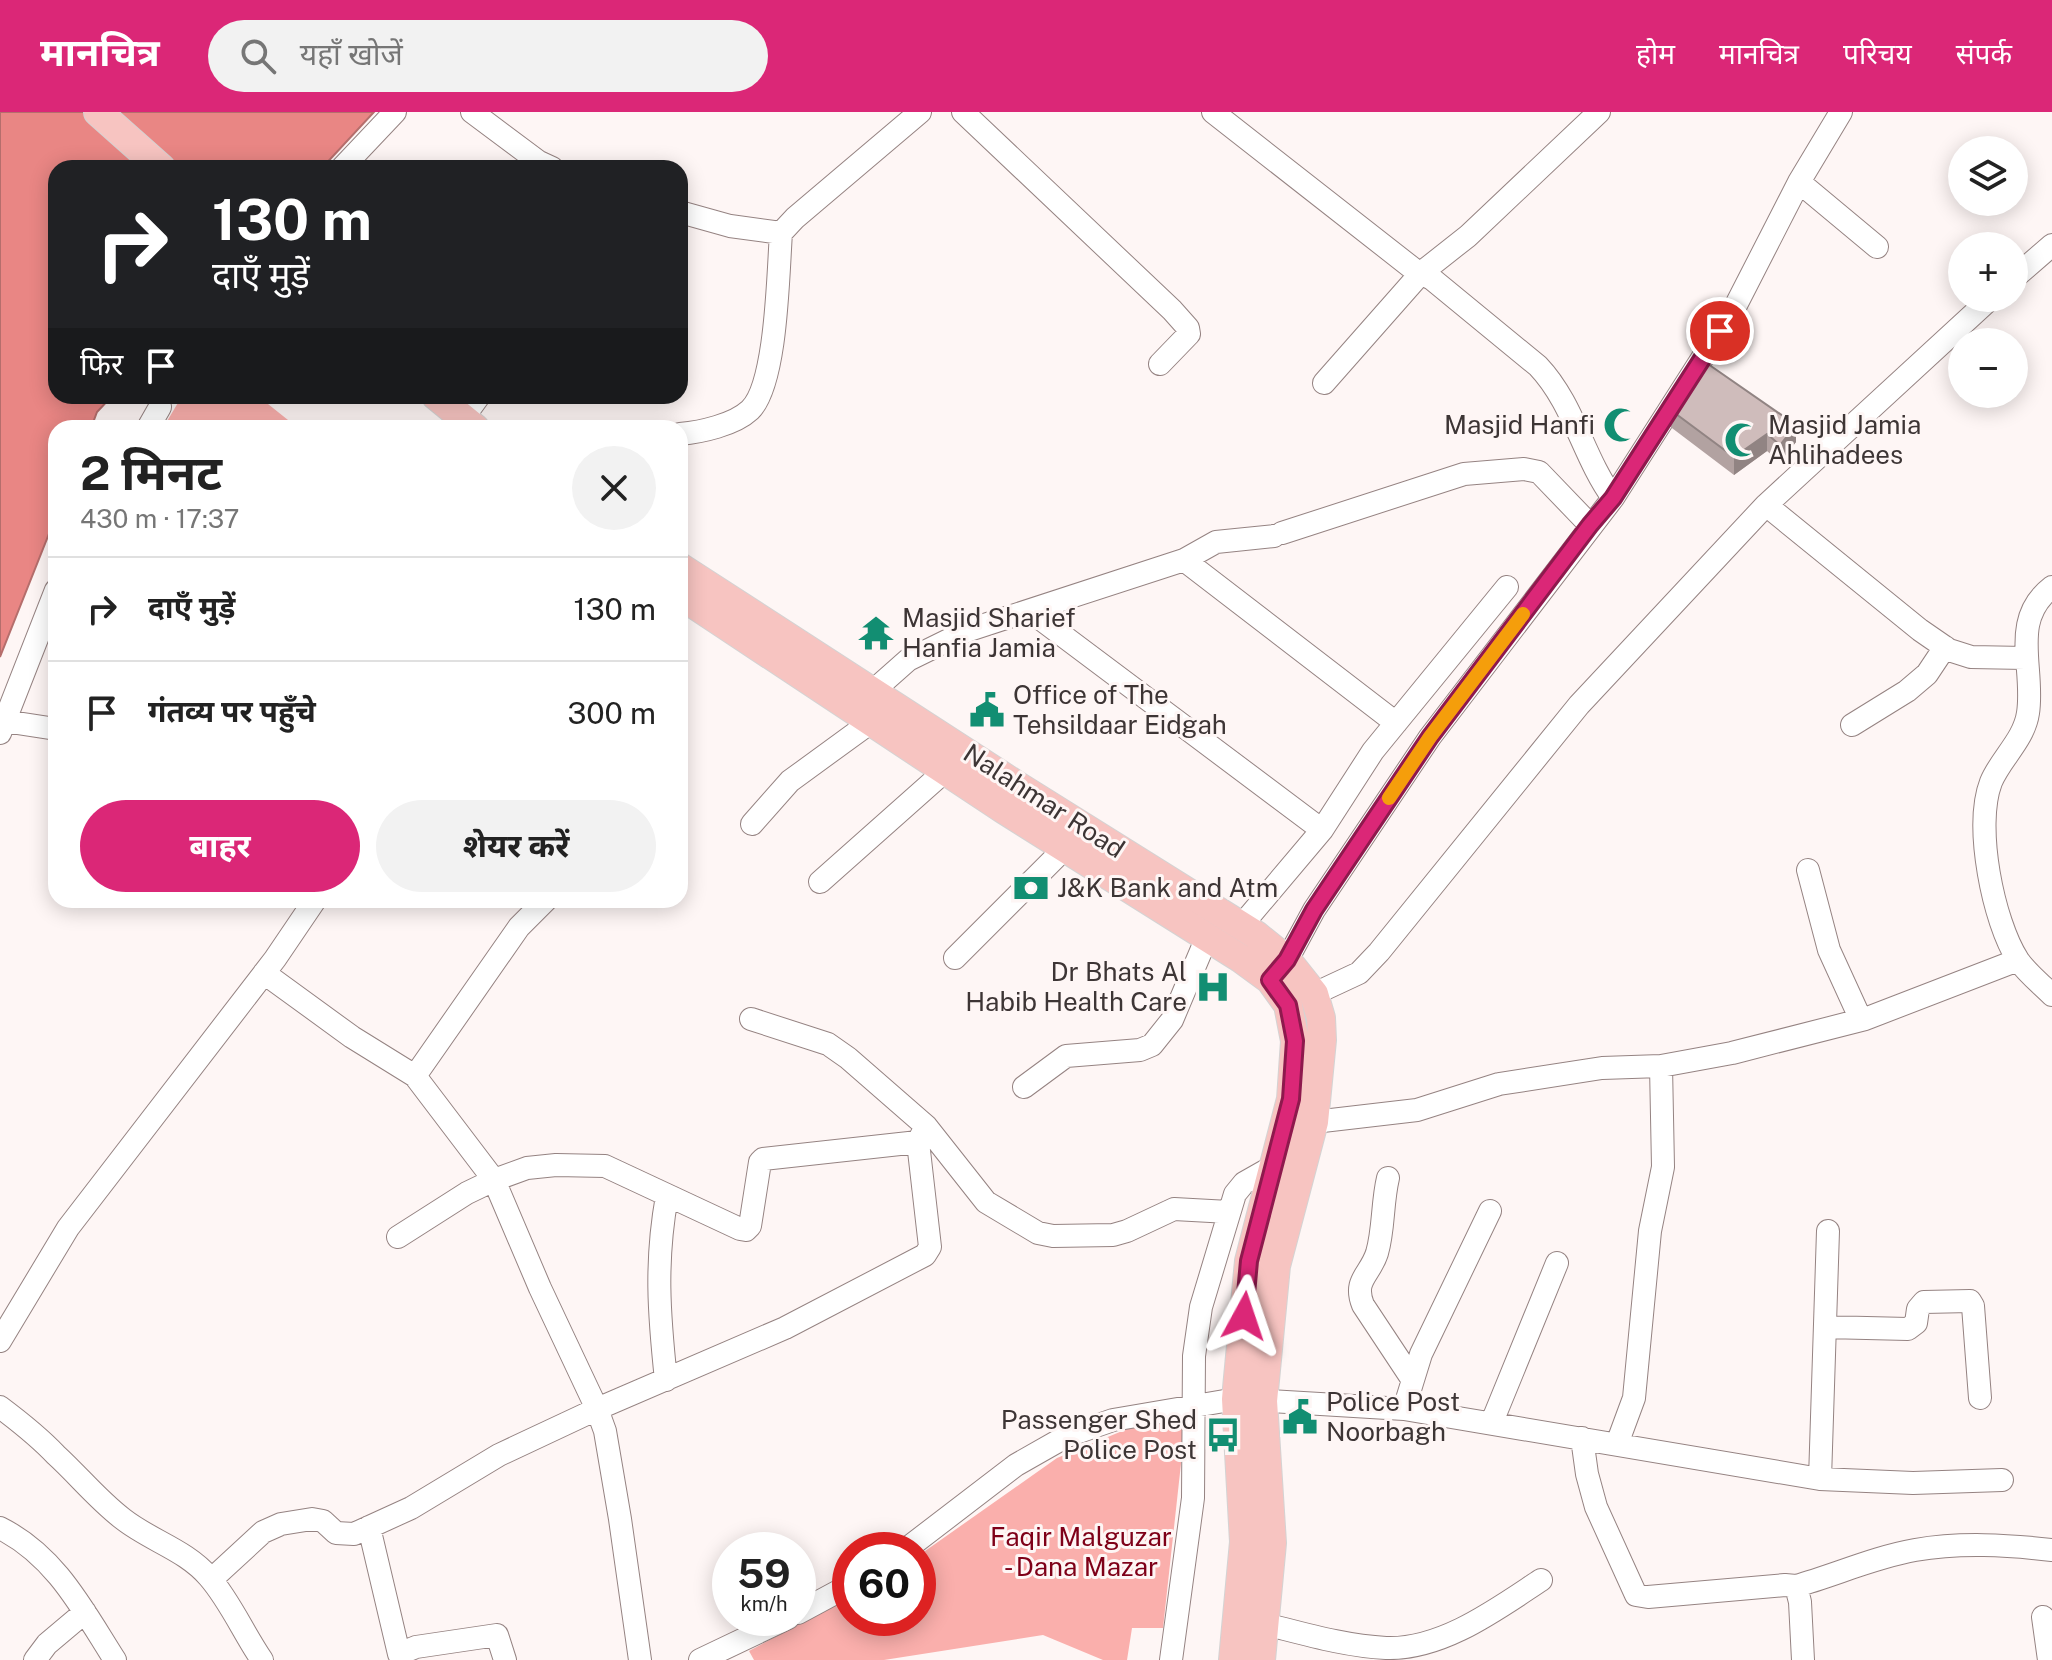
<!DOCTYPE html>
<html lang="hi">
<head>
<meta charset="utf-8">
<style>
	body { margin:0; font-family:"Public Sans","Noto Sans Devanagari",sans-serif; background:#f2f2f2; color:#222; height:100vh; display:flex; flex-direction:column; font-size:30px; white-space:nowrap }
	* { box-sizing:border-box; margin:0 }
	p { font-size:26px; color:#767676 }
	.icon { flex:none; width:44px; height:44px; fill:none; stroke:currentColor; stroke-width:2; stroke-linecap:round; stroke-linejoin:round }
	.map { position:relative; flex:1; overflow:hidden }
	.drawer { position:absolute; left:48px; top:308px; width:640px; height:488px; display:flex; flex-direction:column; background:#fff; border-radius:24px; box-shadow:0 4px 20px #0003 }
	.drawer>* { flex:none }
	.banner { position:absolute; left:48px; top:48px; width:640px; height:244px; border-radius:24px; box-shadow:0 4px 20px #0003; background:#202124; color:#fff; overflow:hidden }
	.buttons { position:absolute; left:1948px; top:24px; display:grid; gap:16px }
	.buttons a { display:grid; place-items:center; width:80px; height:80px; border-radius:50%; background:#fff; box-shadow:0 4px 20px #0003; font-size:40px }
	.speed { position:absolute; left:712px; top:1420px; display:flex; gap:16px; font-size:40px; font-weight:700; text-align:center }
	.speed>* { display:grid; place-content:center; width:104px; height:104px; border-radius:50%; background:#fff; box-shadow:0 4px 20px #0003; line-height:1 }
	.speed small { font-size:20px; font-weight:400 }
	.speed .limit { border:12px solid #d22; background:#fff; color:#111 }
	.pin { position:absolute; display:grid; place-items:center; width:68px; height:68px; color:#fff; margin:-34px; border:4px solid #fff; border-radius:50%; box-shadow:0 2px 8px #0007 }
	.me { position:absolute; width:88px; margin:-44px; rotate:5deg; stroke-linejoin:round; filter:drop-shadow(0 0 6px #0008) }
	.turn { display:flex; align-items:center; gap:28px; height:168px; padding:0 32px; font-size:36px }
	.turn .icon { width:104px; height:104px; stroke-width:2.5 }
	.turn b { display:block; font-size:56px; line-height:68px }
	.then { display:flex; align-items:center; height:76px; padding:0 32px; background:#0003; gap:16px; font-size:30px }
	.round { display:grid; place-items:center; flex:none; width:84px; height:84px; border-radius:42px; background:#f2f2f2 }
	.head { display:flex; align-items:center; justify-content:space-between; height:136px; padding:0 32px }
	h1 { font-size:48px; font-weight:700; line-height:60px }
	.cta { display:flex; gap:16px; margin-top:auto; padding:16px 32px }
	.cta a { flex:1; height:92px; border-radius:48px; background:#db2777; color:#fff; font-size:32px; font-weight:700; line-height:92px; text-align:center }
	.cta a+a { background:#f2f2f2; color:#222 }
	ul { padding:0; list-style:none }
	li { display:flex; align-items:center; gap:24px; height:104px; padding:0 32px; border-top:2px solid #e0e0e0 }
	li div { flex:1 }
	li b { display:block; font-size:30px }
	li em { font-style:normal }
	header { display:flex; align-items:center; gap:48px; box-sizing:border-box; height:112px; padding:0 40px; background:#db2777; color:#fff }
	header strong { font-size:38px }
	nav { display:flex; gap:44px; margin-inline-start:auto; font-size:28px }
	.search { width:560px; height:72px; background:#f2f2f2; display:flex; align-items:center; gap:20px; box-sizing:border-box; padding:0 28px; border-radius:44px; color:#767676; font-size:30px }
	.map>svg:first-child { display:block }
</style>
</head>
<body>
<header>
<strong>मानचित्र</strong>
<div class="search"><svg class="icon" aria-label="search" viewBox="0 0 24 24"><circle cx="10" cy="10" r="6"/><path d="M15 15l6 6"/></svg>यहाँ खोजें</div>
<nav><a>होम</a><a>मानचित्र</a><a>परिचय</a><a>संपर्क</a></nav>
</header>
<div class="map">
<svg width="2052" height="1548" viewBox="0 0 2052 1548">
	<rect width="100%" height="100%" fill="#fef6f5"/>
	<path fill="#faafac" d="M182,284H258L293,312L291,316H163Z
		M1186,1306L1163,1516H1132L1127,1548H1103L1043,1523L884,1548H754L749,1539L850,1485V1506H918V1444L1057,1346L1127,1317Z"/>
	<path fill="#e98684" stroke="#b56e6c" stroke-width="2" d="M0,0H374L322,56H56V284H112L97,300L91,316H56V404L0,545Z"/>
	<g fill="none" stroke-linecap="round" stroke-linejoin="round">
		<g stroke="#958382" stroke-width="24">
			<path id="minor" d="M472,0L539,50L552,56
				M963,0L1172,198L1188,216L1189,222L1160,252
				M1213,0L1416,159L1432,167L1538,254C1574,292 1583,345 1613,386
				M342,56L395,0
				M1799,70L1877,135
				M680,100L730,114L781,121L795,106L920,0
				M2014,166L2052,133
				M1324,271L1421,161L1468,124L1599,0
				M463,306L479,284
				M148,316L160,295
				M680,322C701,320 734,313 750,298C777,272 778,160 781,121
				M1766,393L1920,518L1949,538L1971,545L2025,546
				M1282,421L1464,362L1524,357L1539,360L1590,413
				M1274,424L1216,430L1184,448L1396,611
				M2052,475C2009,508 2035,556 2028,601C2024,628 2001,646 1991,670C1974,714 1993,809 2018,848C2027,861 2041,872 2052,883
				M1030,499L1322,718
				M873,579L908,548L969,518L1184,448
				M4,609L56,617
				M1852,613L1907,579L1927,562L1945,535
				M0,621L56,478
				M752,712L790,669L871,610
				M1808,758L1829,838L1861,908
				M820,770L945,659
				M1241,814L1322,718L1373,639L1507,475
				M955,846L1065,736
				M1277,860L1287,848L1314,798L1430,625L1613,386L1735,195L1799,70L1841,0
				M264,861L352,925L415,964L494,1068L540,1176L597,1297L605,1319L620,1407L640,1548
				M1314,882L1359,861L1379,840L1579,593L1766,393L1991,186
				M751,907L828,932L848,946L926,1014L986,1090L1038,1121L1053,1124L1113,1123L1127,1119L1174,1097L1229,1100
				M415,964L519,815L546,788
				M1024,975L1066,944L1140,938L1152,933L1172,908L1207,825
				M1314,1010L1417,998L1499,972L1602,956L1661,954L1732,941L1865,907L2018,848
				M1388,1066C1382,1091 1384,1117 1377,1141C1370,1163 1353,1168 1363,1193L1412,1267
				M398,1125L467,1081L494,1068L527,1056L556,1053L605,1054L740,1117L746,1118L750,1114L760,1050L763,1047L918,1030
				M1825,1215L1908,1217L1916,1211L1918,1197L1924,1190L1970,1189L1973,1194L1980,1286
				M0,1229L68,1116L275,847L315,788
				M666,1268C659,1202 655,1150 667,1084
				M0,1295C20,1310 39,1325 56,1343C79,1364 98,1388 123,1407C151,1429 186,1438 209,1465C230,1489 244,1522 262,1548
				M1404,1297L1421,1242L1490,1099
				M1492,1310L1557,1151
				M1582,1326L1587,1362L1596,1395L1636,1483L1648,1485L1785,1473L1796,1474C1835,1463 1875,1445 1915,1438C1961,1430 2007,1433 2052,1438
				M1617,1332L1634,1286L1650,1119L1663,1055L1661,954
				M1820,1367L1828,1119
				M369,1415L399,1542L416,1535L497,1523L505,1548
				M0,1416C56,1444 83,1498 115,1548
				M905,1438L1016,1353L1067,1324L1113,1308L1236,1287L1404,1297L1820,1367L1913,1371L2002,1368
				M212,1467L263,1420L281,1412L312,1407L323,1409L336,1421L354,1422L411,1396L499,1343L597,1297L785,1216L925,1143L930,1135L918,1030L926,1014
				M1796,1474L1800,1490L1803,1548
				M798,1501L850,1473
				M2043,1505L2049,1548
				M1265,1512C1305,1522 1345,1534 1386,1536C1442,1538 1497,1497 1541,1468
				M35,1548L47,1532L85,1500
				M700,1548L788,1506
				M1171,1548L1193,1386L1194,1244L1201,1195L1235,1082L1244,1071L1274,1054"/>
		</g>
		<g stroke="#d4d3d3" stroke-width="30">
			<path id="major" d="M98,0L161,56
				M436,284L475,316
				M680,455L1018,674L1256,823L1287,848L1314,882L1321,906L1322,928L1314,1010L1276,1154L1263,1289L1272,1431L1261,1548
				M680,483L1003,697L1240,846L1270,868L1288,893L1295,929L1291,987L1249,1149L1236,1287L1244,1430L1233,1548"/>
		</g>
		<use href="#minor" stroke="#fff" stroke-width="22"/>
		<use href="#major" stroke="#f7c4c1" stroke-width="28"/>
	</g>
	<path fill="#b2a2a1" d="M1664,293L1796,330L1780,350L1767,339L1734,363L1664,310Z"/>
	<path fill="#918483" d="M1796,313V330L1780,350V333Z
		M1767,322V339L1734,363V345Z"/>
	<path fill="#cfbcbb" stroke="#918483" stroke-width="2" d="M1695,243L1796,313L1780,333L1767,322L1734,345L1664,293Z"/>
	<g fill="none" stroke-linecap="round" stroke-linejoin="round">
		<g stroke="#8e194d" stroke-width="20">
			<path id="route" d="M1244,1204L1249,1149L1291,987L1295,929L1288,893L1270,868L1287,848L1314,798L1430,625L1590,413L1613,386L1720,219"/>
		</g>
		<use href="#route" stroke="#db2777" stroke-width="14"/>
		<path stroke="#f59e0b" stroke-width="14" d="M1389,686L1430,625L1523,502"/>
	</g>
	<defs>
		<g id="mosque-bare" transform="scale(2.76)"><path d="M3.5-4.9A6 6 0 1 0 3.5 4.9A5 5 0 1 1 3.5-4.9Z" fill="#128e72" stroke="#fef6f5" stroke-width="2.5" paint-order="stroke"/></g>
		<g id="temple-bare" transform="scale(2.76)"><path d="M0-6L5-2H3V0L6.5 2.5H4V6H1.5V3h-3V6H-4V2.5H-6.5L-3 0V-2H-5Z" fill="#128e72" stroke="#fef6f5" stroke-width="2.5" paint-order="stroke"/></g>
		<g id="civic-bare" transform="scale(2.76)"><path d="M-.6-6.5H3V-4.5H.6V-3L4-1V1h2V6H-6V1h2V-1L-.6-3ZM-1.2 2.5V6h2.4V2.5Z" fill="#128e72" stroke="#fef6f5" stroke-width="2.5" paint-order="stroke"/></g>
		<g id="bank-bare" transform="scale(2.76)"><path d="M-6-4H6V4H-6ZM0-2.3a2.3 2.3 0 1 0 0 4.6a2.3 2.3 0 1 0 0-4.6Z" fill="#128e72" stroke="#fef6f5" stroke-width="2.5" paint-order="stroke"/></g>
		<g id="hospital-bare" transform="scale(2.76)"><path d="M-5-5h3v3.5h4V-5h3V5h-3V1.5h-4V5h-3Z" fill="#128e72" stroke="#fef6f5" stroke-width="2.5" paint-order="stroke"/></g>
		<g id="bus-bare" transform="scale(2.76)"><path d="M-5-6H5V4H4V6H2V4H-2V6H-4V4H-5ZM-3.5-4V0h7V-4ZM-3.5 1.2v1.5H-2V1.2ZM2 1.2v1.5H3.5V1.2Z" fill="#128e72" stroke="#fef6f5" stroke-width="2.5" paint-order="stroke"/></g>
	</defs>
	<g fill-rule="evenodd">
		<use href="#mosque-bare" x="1621" y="313"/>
		<use href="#mosque-bare" x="1742" y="328"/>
		<use href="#temple-bare" x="876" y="521"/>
		<use href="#civic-bare" x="987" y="598"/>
		<use href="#bank-bare" x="1031" y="776"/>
		<use href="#hospital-bare" x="1213" y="875"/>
		<use href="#civic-bare" x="1300" y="1305"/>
		<use href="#bus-bare" x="1223" y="1323"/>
	</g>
	<g text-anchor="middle" stroke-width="6" stroke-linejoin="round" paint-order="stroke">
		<g font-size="26" fill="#3d3535" stroke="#fef6f5" text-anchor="start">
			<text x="1595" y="322" text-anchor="end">Masjid Hanfi</text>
			<text x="1768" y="322">Masjid Jamia<tspan x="1768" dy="30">Ahlihadees</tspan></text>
			<text x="902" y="515">Masjid Sharief<tspan x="902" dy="30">Hanfia Jamia</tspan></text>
			<text x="1013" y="592">Office of The<tspan x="1013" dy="30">Tehsildaar Eidgah</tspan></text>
			<text x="1057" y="785">J&amp;K Bank and Atm</text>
			<text x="1187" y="869" text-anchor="end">Dr Bhats Al<tspan x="1187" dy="30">Habib Health Care</tspan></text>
			<text x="1326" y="1299">Police Post<tspan x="1326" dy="30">Noorbagh</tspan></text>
			<text x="1197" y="1317" text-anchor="end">Passenger Shed<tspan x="1197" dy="30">Police Post</tspan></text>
		</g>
		<g font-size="26" fill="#3d3535" stroke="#fef6f5">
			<text transform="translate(1044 689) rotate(33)" y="9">Nalahmar Road</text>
		</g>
		<g font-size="26" fill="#7e0018" stroke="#fef6f5">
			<text x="1081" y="1434">Faqir Malguzar<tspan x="1081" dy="30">- Dana Mazar</tspan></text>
		</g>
	</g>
</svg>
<div class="buttons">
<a><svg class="icon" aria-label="layers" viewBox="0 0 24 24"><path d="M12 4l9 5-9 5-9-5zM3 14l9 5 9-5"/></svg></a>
<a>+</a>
<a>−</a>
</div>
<div class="speed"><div>59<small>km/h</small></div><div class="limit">60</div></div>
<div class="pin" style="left:1720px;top:219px;background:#d93025"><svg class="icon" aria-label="arrive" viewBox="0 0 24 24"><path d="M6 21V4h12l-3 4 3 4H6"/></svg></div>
<svg class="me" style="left:1244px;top:1204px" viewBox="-20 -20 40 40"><path d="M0-17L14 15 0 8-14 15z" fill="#db2777" stroke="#fff" stroke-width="4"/></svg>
<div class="banner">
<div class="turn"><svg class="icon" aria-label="right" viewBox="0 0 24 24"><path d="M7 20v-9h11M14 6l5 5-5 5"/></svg><div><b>130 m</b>दाएँ मुड़ें</div></div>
<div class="then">फिर<svg class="icon" aria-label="arrive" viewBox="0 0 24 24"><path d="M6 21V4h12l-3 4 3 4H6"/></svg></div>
</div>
<section class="drawer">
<div class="head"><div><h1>2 मिनट</h1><p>430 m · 17:37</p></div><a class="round"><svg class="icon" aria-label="close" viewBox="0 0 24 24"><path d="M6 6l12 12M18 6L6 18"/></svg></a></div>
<ul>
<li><svg class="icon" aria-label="right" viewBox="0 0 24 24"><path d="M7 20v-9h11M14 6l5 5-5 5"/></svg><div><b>दाएँ मुड़ें</b></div><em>130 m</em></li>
<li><svg class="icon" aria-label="arrive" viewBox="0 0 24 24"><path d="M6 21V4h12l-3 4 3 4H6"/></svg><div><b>गंतव्य पर पहुँचे</b></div><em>300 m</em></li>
</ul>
<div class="cta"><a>बाहर</a><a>शेयर करें</a></div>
</section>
</div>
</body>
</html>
